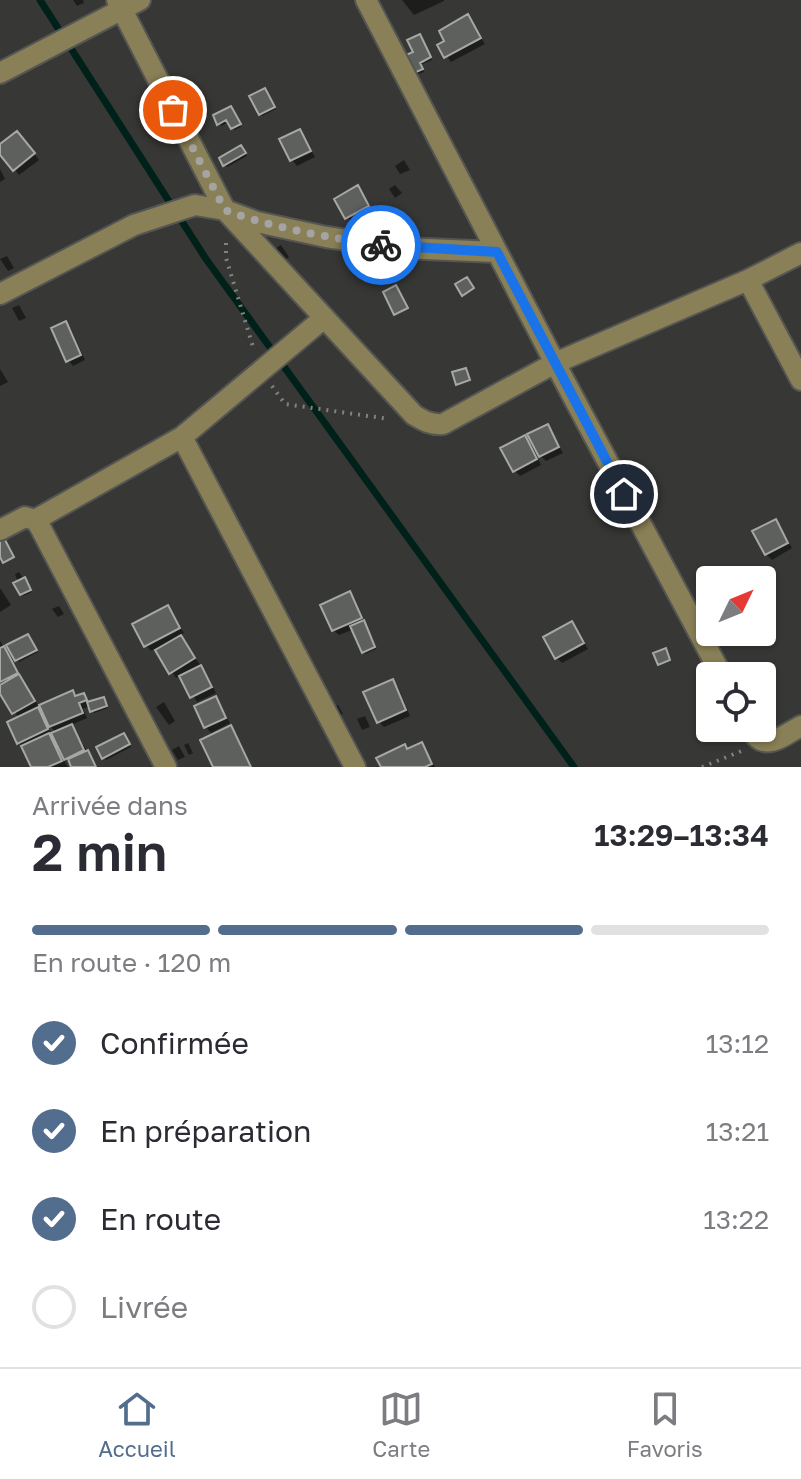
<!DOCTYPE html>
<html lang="fr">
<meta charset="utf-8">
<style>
body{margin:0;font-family:"Golos Text",sans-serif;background:#f7f7f7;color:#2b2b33;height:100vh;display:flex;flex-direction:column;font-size:30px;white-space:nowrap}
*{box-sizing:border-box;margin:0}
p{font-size:26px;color:#7c7c81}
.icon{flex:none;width:44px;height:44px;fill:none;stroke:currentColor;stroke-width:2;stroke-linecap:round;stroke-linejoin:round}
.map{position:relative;height:767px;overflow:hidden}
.panel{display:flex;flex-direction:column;background:#fff;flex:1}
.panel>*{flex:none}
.needle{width:52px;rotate:47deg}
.fabs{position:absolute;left:696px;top:566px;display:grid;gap:16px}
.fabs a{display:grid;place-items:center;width:80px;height:80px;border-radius:8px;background:#fff;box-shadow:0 2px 6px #0004;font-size:40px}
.pin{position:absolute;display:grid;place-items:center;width:68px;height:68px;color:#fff;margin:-34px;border:4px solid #fff;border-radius:50%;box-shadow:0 2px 8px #0007}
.courier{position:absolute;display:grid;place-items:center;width:80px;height:80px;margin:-40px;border:6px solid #1a73e8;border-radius:50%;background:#fff;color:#222;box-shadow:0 2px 10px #0007}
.summary em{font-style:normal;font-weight:600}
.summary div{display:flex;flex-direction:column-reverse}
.summary{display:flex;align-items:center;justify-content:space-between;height:136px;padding:0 32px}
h1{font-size:52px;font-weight:600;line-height:60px}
.bar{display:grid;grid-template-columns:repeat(4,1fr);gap:12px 8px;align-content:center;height:96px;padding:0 32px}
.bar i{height:10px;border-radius:6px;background:#e1e1e2}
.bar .on{background:#526d8d}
.bar p{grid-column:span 4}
ol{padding:0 32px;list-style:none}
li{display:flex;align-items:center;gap:24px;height:88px}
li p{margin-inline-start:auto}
li .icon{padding:8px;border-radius:50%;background:#526d8d;color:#fff;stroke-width:4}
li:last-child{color:#7c7c81}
li i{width:44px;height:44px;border:4px solid #e1e1e2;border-radius:50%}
.tab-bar{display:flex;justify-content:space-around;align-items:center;height:112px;border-top:2px solid #e1e1e2;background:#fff;font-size:22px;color:#7c7c81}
.tab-bar a{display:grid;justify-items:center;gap:4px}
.tab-bar .on{color:#526d8d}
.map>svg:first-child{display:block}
</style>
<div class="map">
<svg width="801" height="767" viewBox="0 0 801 767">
<rect width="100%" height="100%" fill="#373835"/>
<path fill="#0007" fill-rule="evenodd" d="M73 0H83L84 3 77 6Z
M402 0H444V1L414 15Z
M468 17 485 44 451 62 440 46Z
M422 38 432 60 420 65 424 72 418 74 416 53Z
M267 92 276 109 262 116 260 114Z
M233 110 241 127 234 130 229 122 221 126 219 123Z
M300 131 315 157 297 166 292 160Z
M23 139 39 160 19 175 0 151V147Z
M243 149 247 156 227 167 225 165 221 158Z
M404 160 410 170 400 174 395 166Z
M0 169 5 179 0 182Z
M395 185 402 193 395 198 389 189Z
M358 188 373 212 352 224 337 199Z
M281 245 289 257 283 261 274 249Z
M7 256 14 268 8 271 0 259Z
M19 305 26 318 19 321 12 308Z
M66 323 71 329 85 360 73 366 68 360Z
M0 369 8 382 0 386Z
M547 426 563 453 546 461 534 450 541 465 520 476 514 470 524 437 536 449Z
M775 521 792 548 772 560 766 554Z
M19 572 32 592 23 596 15 574Z
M0 588 11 605 0 612Z
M349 594 355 599 376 649 365 654 352 630 339 635 333 630Z
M59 606 64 614 58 617 52 609Z
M167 607 184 633 179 636 206 673 216 693 197 702 181 675 176 678 156 648 151 651 146 645Z
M572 623 588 649 562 663 557 658Z
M30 638 38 652 19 662 16 659Z
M0 641 39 707 36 708 48 720 72 693 77 697 83 695 90 703 103 699 105 701 108 708 94 713 91 706 83 709 87 718 71 725 97 767H74L60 753 68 767H33L25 749 19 743V718L0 690ZM46 722 57 733 52 735Z
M392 682 398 687 410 716 384 727 379 722Z
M215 698 230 723 211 733 206 727Z
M164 702 175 721 169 725 156 707Z
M338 705 343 714 336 717 331 708Z
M365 716 370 727 362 730 357 719Z
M231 728 236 733 252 767H215Z
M126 738 131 747 106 760 104 758Z
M188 743 193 753 189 755 184 745Z
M421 744 435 767H383L408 751Z
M179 746 185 757 178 760 172 750Z"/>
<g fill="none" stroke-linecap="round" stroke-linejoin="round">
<path stroke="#002119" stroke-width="7" d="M40 0 206 259 574 767"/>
</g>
<path fill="#5d605d" stroke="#a5a8a5" stroke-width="2" d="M468 14 481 38 444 58 437 45 444 41 439 31Z
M420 34 431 57 420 63 423 69 414 73 406 55 413 52 407 40Z
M265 88 275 107 259 115 249 96Z
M231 106 241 124 231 129 226 120 217 125 213 115Z
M300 129 311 151 290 161 279 139Z
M17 131 35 153 13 171 0 155V144Z
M241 145 246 153 223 166 219 158Z
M358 185 369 206 345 219 334 199Z
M467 277 474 288 462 296 455 284Z
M396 285 408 308 394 315 383 292Z
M66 321 81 355 66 362 51 328Z
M466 368 470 380 456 385 452 372Z
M548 424 559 447 539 457 527 434Z
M525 435 537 459 513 472 500 448Z
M776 519 788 543 765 555 752 531Z
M3 536 14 557 3 563 0 557V538Z
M25 577 31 590 20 595 13 583Z
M350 591 362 618 332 631 320 605Z
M168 605 180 628 144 647 132 624Z
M364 620 375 647 362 653 350 626Z
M572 621 584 643 555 659 543 637Z
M28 634 37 650 15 661 6 645Z
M181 635 195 658 169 674 155 650Z
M4 646 18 673 0 682V648Z
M666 648 670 660 658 665 653 653Z
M201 665 212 687 190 698 179 676Z
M19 674 35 701 12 714 0 694V685Z
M393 679 406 710 377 723 363 692Z
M73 690 75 696 84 693 87 700 79 703 83 713 49 727 39 705Z
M216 696 226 718 204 728 194 706Z
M104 697 107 706 90 712 87 702Z
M38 707 48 729 17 744 7 722Z
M72 724 84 750 64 760 51 733Z
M231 725 251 767H213L200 740Z
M49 733 62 761 48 767H31L21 746Z
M124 733 130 744 102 759 96 747Z
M422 742 432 764 425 767H381L376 758 405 744 407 749Z
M88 750 96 767H71L68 759Z"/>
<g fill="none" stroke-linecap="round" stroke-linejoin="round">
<defs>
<path id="minor" d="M117 0 225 210 414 415C424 421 431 425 443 424L555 363 748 280 801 253
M366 0 555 363 722 676
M0 73 140 0
M748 280 801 380
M0 294 134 225 195 205 225 210 257 222 326 237 402 248 497 252
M182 437 324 318
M35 520 182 437 355 767
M0 530 25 517 35 520 39 525 166 767
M750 728C764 754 782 736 801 726"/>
</defs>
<use href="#minor" stroke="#555653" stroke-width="24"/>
<path stroke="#828280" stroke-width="4" stroke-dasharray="2 6" stroke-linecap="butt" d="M226 243V258L254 350
M272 386 285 404 389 419
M702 767 744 750"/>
<use href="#minor" stroke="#8a8057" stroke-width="20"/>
</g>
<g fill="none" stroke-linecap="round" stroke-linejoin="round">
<path stroke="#a4a4a2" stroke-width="8" stroke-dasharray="0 14.4" d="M173 110 225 210C275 229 328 237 381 245"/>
<path stroke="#1a73e8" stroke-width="10" d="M381 245 497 252 624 494"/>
</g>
</svg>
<div class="fabs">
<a><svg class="needle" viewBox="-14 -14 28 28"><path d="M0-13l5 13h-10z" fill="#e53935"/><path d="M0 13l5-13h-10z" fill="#7c7c81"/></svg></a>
<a><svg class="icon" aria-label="locate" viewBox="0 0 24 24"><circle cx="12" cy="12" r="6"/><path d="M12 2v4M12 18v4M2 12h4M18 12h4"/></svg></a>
</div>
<div class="pin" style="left:173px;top:110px;background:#ea580c"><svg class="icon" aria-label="bag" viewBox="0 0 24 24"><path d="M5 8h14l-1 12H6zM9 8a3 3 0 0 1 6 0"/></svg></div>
<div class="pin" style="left:624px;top:494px;background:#1f2937"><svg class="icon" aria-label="home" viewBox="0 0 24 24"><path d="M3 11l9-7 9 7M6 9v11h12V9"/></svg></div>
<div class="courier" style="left:381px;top:245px"><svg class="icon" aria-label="bike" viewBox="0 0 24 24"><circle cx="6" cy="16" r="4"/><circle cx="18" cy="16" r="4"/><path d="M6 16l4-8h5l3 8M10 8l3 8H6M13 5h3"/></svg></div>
</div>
<section class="panel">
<div class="summary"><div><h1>2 min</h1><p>Arrivée dans</p></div><em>13:29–13:34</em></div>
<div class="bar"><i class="on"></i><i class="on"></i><i class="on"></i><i></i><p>En route · 120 m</p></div>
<ol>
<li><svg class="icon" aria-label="check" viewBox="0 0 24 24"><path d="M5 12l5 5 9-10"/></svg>Confirmée<p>13:12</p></li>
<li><svg class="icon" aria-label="check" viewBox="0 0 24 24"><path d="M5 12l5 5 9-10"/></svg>En préparation<p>13:21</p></li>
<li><svg class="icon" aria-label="check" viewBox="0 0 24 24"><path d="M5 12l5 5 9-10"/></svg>En route<p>13:22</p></li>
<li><i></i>Livrée</li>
</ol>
</section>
<nav class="tab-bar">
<a class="on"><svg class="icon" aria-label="home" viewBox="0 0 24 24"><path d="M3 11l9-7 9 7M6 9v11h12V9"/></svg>Accueil</a>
<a><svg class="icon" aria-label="map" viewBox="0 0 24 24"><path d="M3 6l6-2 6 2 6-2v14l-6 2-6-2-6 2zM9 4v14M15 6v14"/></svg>Carte</a>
<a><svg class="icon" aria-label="saved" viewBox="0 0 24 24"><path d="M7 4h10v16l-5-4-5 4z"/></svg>Favoris</a>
</nav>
